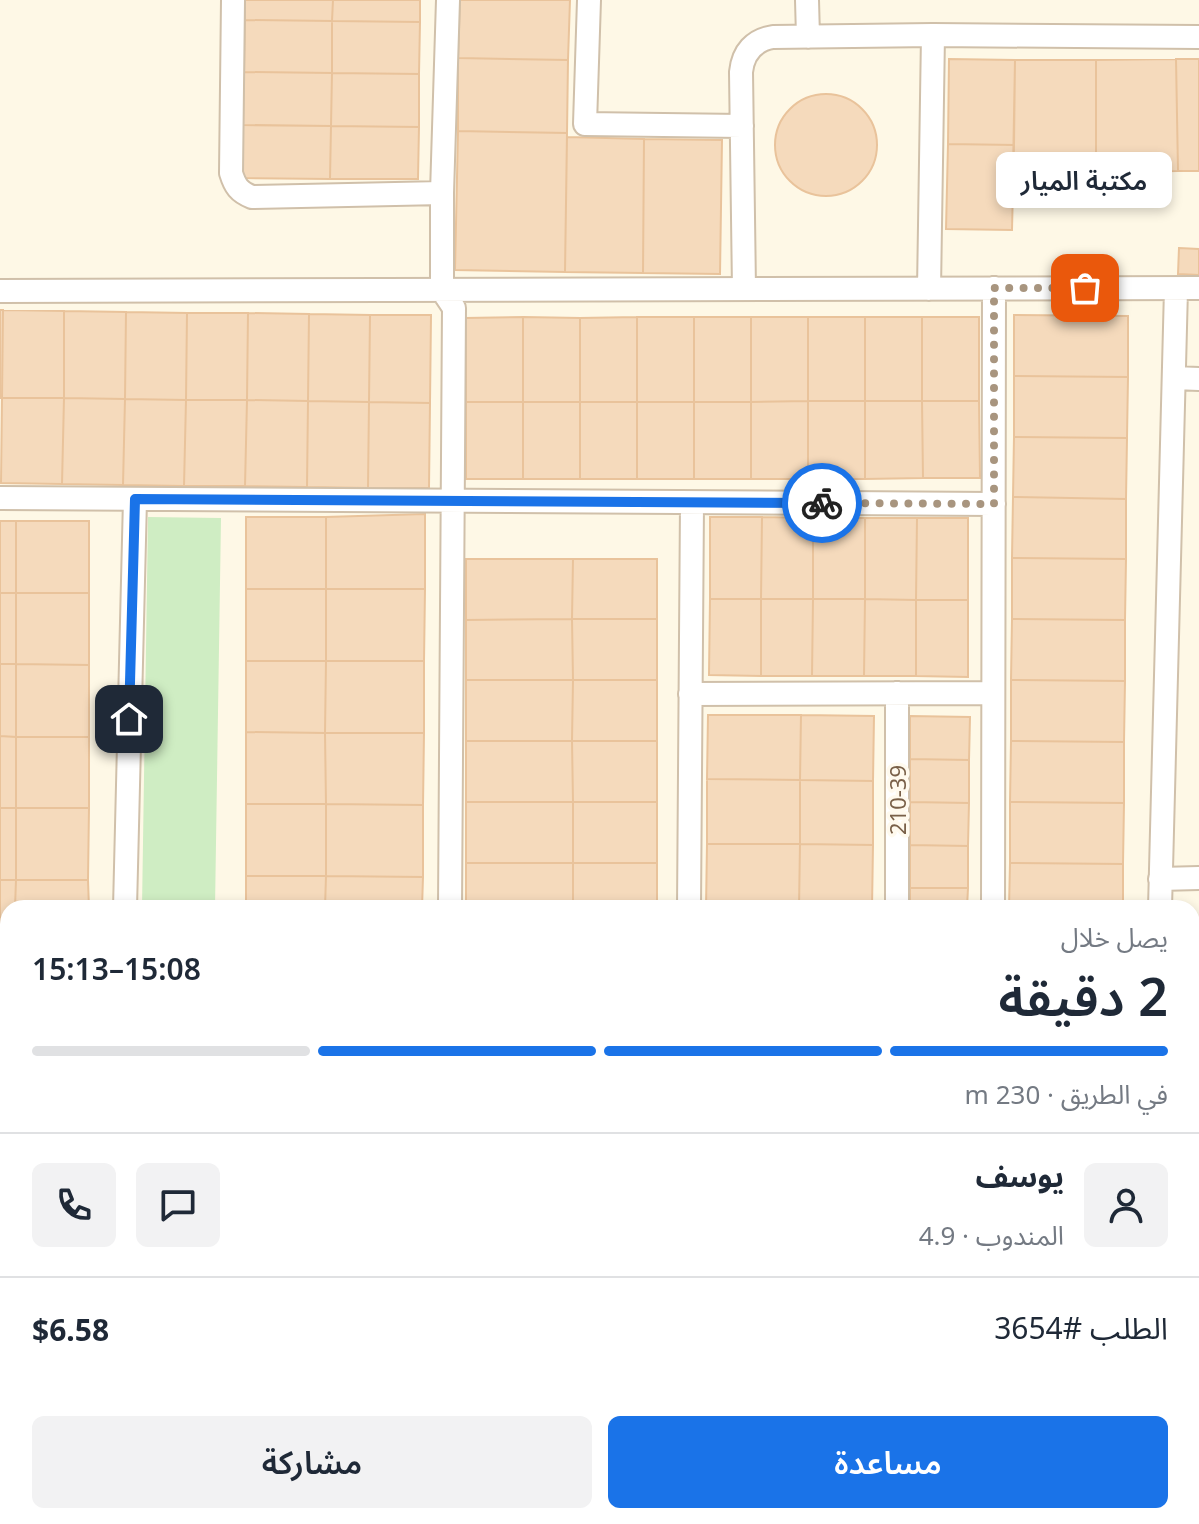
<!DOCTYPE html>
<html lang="ar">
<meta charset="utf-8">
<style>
body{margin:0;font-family:"Noto Sans","Noto Sans Arabic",sans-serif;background:#f2f2f3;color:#1f2937;direction:rtl;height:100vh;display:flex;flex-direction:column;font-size:30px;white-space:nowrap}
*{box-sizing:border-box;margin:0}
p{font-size:26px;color:#747a83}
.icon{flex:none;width:44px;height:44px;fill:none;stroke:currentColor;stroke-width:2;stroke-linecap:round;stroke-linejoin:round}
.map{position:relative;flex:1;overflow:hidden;direction:ltr}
.details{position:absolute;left:0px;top:900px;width:1200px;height:624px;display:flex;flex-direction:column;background:#fff;border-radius:24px 24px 0 0;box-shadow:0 4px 12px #0003;direction:rtl}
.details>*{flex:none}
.pin{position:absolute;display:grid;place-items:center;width:68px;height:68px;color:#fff;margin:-34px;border-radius:16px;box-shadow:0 4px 12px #0006}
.courier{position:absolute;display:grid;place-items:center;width:80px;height:80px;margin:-40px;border:6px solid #1a73e8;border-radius:50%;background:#fff;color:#222;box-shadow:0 2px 10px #0007}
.bubble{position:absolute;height:56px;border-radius:12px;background:#fff;box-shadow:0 4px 12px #0003;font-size:26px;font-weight:600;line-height:56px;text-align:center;direction:rtl}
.head em{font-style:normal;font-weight:600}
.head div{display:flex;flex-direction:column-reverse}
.head{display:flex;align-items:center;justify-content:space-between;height:136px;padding:0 32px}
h1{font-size:52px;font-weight:600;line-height:60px}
.bar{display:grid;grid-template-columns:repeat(4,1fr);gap:12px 8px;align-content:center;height:96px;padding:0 32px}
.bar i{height:10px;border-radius:6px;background:#e0e1e3}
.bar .on{background:#1a73e8}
.bar p{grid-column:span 4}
.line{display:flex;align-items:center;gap:20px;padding:0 32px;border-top:2px solid #e0e1e3}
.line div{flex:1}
.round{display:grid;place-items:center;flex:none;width:84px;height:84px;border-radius:12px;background:#f2f2f3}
.primary-button{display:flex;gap:16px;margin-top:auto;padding:16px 32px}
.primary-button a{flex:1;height:92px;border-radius:12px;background:#1a73e8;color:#fff;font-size:32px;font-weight:600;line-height:92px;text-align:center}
.primary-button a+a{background:#f2f2f3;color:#1f2937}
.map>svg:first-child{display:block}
</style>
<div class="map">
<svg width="1199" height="1524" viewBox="0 0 1199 1524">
<rect width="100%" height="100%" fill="#fef8e6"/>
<path fill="#cfedc3" d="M148 517 221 518 215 908H142Z
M365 1516H551V1524H365Z"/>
<path fill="#f5dabc" stroke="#e9c39b" stroke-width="2" d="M245 0H333L332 21 245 20Z
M333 0H420V22L332 21Z
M460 0H570L568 60 458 58Z
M245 20 332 21V73L244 72Z
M332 21 420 22 419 74 332 73Z
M458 58 568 60 567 133 458 131Z
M949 59 1015 60 1014 145 948 144Z
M1176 59H1199V171H1178Z
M1176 59 1178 171 1096 172V60Z
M1015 60H1096V172H1013Z
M244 72 332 73 331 126 243 125Z
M332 73 419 74V127L331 126Z
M775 145a51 51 0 1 1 102 0a51 51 0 1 1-102 0Z
M243 125 331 126 330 179 243 178Z
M331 126 419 127 418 179H330Z
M458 131 567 133 565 272 455 270Z
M567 137 644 139 643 273 565 272Z
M644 139 722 140 720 274 643 273Z
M948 144 1014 145 1012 230 946 229Z
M1179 248 1199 249V275L1178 274Z
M0 310H3L2 398H0Z
M3 310 64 311V398H2Z
M64 311 126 312 125 399 64 398Z
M126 312 187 313 186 400 125 399Z
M187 313H248L247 400H186Z
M248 313 309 314 308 401 247 400Z
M309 314 370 315 369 402 308 401Z
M370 315H431L430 403 369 402Z
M1014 315 1128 316V377L1014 376Z
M523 317 580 318V402H523Z
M523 317V402H466V318Z
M637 317H694V402H637Z
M637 317V402H580V318Z
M694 317H751V402H694Z
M751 317H808V401L751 402Z
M808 317H865V401H808Z
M865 317H922V401H865Z
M922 317H979V401H922Z
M1014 376 1128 377 1127 438 1014 437Z
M2 398H64L62 484 1 483Z
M64 398 125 399 123 485 62 484Z
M125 399 186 400 184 486 123 485Z
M186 400H247L245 486H184Z
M247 400 308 401 307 487 245 486Z
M308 401 369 402 368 488 307 487Z
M808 401V479H751V402Z
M808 401H865V479H808Z
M865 401H922L923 478 865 479Z
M922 401H979L980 478H923Z
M369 402 430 403 429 488H368Z
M466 402H523V479H466Z
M523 402H580V479H523Z
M580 402H637V479H580Z
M637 402H694V479H637Z
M694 402H751V479H694Z
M1014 437 1127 438 1126 499 1013 497Z
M1013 497 1126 499V559L1012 558Z
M425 514V589H326V517Z
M246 517H326V589H246Z
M710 517H762L761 599H710Z
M762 517 813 518V599H761Z
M813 518H865V599H813Z
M865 518H917L916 600 865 599Z
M917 518H968V600H916Z
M0 521H16V593H0Z
M16 521H89V593H16Z
M1012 558 1126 559 1125 620 1012 619Z
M466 559H573L572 619 466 620Z
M573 559H657V619H572Z
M246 589H326V661H246Z
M326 589H425L424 661H326Z
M0 593H16V664H0Z
M16 593H89V665L16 664Z
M710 599H761V676L709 675Z
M761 599H813L812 676H761Z
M813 599H865L864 676H812Z
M865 599 916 600V676H864Z
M916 600H968V677L916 676Z
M572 619H657V680H573Z
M572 619 573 680H466V620Z
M1012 619 1125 620V681L1011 680Z
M246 661H326L325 733 246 732Z
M326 661H424V733H325Z
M0 664H16V737L0 736Z
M16 664 89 665V737H16Z
M466 680H573L572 741H466Z
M573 680H657V741H572Z
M1011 680 1125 681 1124 742 1011 741Z
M708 715H801L800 780 707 779Z
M801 715 874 716 873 781 800 780Z
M910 716 970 717 969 760 910 759Z
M246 732 325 733 326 804H246Z
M325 733H424L423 805 326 804Z
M0 736 16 737V808H0Z
M16 737H89V808H16Z
M466 741H572L573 802H466Z
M572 741H657V802H573Z
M1011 741 1124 742V803L1010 802Z
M910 759 969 760V803L910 802Z
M707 779 800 780V844H707Z
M800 780 873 781V845L800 844Z
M466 802H573V863H466Z
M573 802H657V863H573Z
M910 802 969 803 968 846 910 845Z
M1010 802 1124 803 1123 864 1010 863Z
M246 804H326V876H246Z
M326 804 423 805V877L326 876Z
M0 808H16V880H0Z
M16 808H89L88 880H16Z
M707 844H800L799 908H706Z
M800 844 873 845 872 908H799Z
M910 845 968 846V888H910Z
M466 863H573V908H466Z
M573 863H657V908H573Z
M1010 863 1123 864V908H1009Z
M246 876H326L325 908H246Z
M326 876 423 877 422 908H325Z
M0 880H16L15 908H8V952H0Z
M16 880H88L89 908H15Z
M910 888H968L967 908H910Z
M0 952H8V1024H0Z
M1196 1068H1199V1130H1196Z
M0 1071H8V1152H0Z
M1196 1130H1199V1191H1195Z
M0 1152H8V1233H0Z
M1195 1191H1199V1252H1194Z
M0 1272H8V1325H0Z
M1192 1298H1199V1378H1192Z
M0 1325H8V1377H0Z
M0 1377H8V1430H0Z
M1192 1378H1199V1458H1192Z
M0 1462H8L7 1522H0Z
M8 1472V1516H83V1522H7Z
M1192 1507H1199V1524H1177V1516H1192Z
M124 1516H231V1524H124Z
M231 1516H324V1524H231Z
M583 1516H679V1524H583Z
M709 1516H816V1524H709Z
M816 1516H909V1524H816Z
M954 1516H1034V1524H954Z
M1034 1516H1110V1524H1034Z"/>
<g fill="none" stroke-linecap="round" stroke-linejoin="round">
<defs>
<path id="street" d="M233 0 231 173C235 186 239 192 252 197L442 193
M448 0 442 193V290L454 308 450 908
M589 0 585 124 742 126
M807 0 808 37
M744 289 741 72C743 52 754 40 773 37L933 35 1199 37
M929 289 933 35
M0 291 1199 288
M1174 378 1199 379
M0 498 994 504
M690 694 993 693
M1160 879 1199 878
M125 908 135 499
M689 908 692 503
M897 908V693
M993 908 994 288
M1160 908 1176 289
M0 1040H8
M0 1248H8
M1192 1268H1199
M0 1442H8
M1192 1492H1199
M107 1516V1524
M346 1516V1524
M699 1516V1524
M562 1524V1516
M936 1524V1516
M1144 1524V1516"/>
</defs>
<use href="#street" stroke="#d0c0aa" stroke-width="26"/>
<path stroke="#dbbd9e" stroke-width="5" stroke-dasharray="2 6" stroke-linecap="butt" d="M463 1524 464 1516"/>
<use href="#street" stroke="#fff" stroke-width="22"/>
</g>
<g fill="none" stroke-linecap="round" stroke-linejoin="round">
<path stroke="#a8957f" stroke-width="8" stroke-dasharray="0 14.4" d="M822 503 994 504V288H1085"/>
<path stroke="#1a73e8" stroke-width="10" d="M129 719 135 499 822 503"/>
</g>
<g text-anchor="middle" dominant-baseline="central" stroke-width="7" stroke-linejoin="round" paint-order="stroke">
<g font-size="22" fill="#796048" stroke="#fffaee">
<text transform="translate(897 800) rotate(-90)">210-39</text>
</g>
</g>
</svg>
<div class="pin" style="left:1085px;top:288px;background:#ea580c"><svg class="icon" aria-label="bag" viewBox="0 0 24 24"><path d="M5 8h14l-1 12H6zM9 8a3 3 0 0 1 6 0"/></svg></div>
<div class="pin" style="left:129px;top:719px;background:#1f2937"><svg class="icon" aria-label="home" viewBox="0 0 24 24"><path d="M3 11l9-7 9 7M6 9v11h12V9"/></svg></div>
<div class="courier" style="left:822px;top:503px"><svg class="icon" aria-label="bike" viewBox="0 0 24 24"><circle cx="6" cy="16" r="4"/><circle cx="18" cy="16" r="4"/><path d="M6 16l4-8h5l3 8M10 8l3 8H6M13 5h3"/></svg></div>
<div class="bubble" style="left:996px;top:152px;width:176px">مكتبة الميار</div>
<section class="details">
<div class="head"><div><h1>2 دقيقة</h1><p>يصل خلال</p></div><em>15:08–15:13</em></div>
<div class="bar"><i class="on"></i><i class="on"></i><i class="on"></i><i></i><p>في الطريق · 230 m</p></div>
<div class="line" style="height:144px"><a class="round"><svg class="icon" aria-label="person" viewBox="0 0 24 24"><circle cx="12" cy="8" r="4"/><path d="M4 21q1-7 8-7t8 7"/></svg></a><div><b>يوسف</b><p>المندوب · 4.9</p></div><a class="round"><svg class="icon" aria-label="chat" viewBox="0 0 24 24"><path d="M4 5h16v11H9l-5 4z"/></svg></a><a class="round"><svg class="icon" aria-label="phone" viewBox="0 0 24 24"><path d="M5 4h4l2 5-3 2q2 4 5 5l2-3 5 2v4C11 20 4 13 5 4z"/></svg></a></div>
<div class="line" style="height:104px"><div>الطلب #3654</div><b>$6.58</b></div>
<div class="primary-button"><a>مساعدة</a><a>مشاركة</a></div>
</section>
</div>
